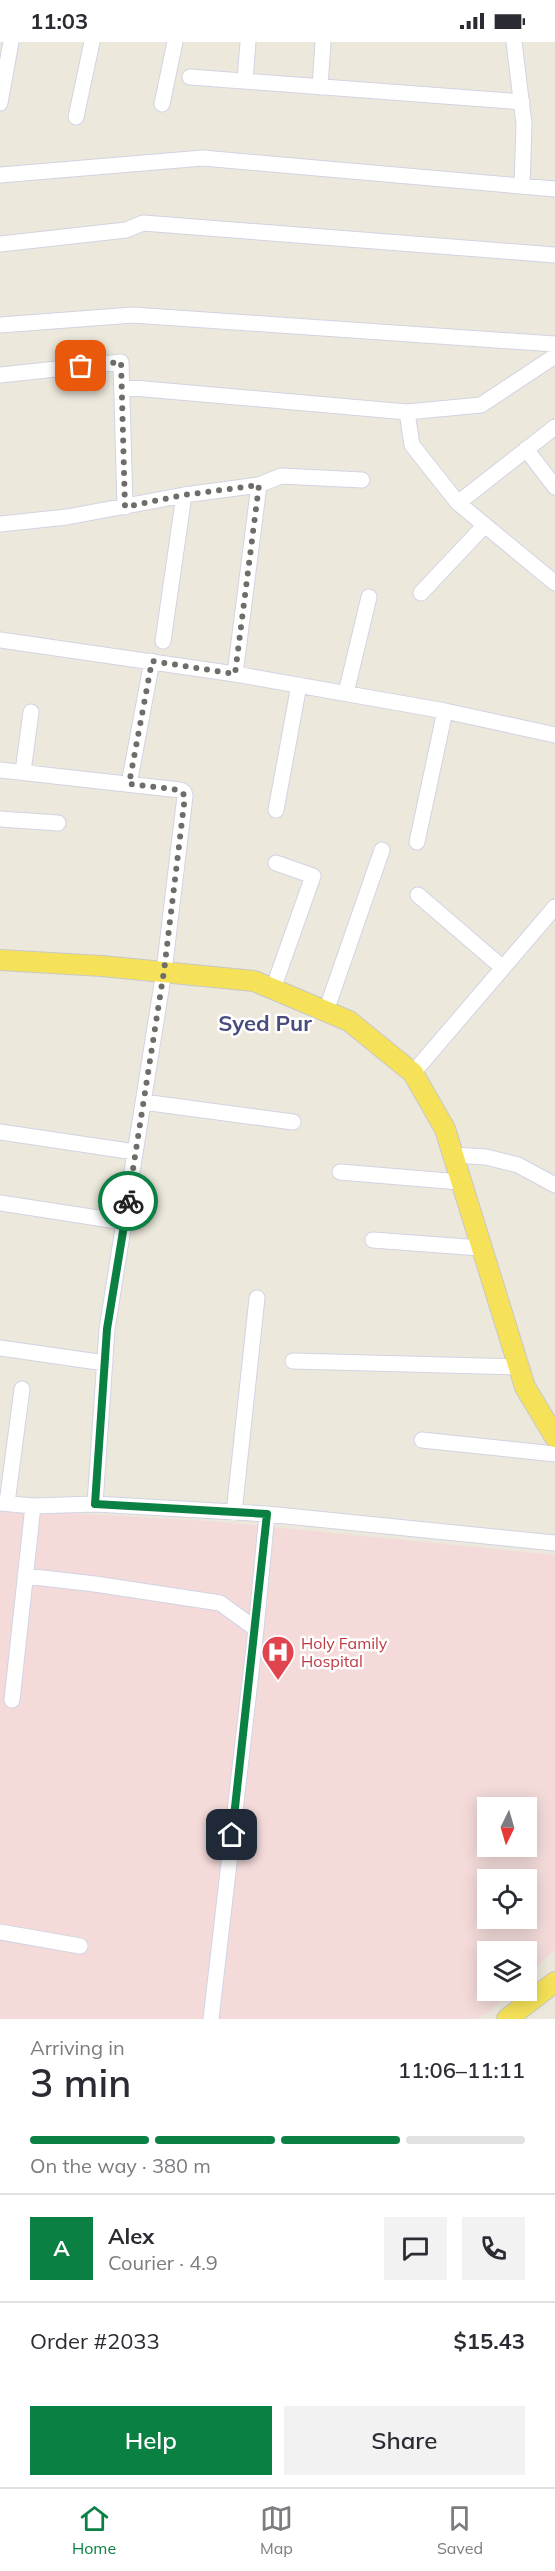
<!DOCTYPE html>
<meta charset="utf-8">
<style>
body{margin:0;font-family:Mulish,sans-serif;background:#f2f2f3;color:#2b2b33;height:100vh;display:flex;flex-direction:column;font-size:22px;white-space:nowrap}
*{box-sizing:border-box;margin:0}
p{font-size:20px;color:#7c7c81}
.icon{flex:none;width:33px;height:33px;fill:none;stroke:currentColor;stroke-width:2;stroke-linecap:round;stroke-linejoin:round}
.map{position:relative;height:1977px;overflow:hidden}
.drawer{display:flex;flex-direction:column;background:#fff;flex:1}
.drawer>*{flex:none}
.needle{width:39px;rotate:185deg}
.fabs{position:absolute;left:477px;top:1755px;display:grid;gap:12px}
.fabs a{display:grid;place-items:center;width:60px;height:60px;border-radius:0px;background:#fff;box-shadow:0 3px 15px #0003;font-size:30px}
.pin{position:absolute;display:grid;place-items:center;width:51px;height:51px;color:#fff;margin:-26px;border-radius:12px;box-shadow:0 3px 9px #0006}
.courier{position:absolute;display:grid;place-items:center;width:60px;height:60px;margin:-30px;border:4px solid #0b8043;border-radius:50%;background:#fff;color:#222;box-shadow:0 2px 8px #0007}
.head em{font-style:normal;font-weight:600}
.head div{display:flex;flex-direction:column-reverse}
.head{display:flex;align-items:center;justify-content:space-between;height:102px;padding:0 30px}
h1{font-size:39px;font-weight:600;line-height:45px}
.bar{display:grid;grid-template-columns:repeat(4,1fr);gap:9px 6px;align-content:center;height:72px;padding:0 30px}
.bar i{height:8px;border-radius:4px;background:#e1e1e2}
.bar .current{background:#0b8043}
.bar p{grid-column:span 4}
.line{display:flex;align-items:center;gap:15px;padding:0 30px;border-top:2px solid #e1e1e2}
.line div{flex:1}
.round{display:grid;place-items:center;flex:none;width:63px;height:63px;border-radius:0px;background:#f2f2f3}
.button{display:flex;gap:12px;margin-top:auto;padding:12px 30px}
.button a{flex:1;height:69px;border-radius:0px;background:#0b8043;color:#fff;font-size:24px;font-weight:600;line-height:69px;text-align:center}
.button a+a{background:#f2f2f3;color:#2b2b33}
.status{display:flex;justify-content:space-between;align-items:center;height:42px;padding:0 30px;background:#fff;direction:ltr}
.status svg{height:16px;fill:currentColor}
.menu{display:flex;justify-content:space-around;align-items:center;height:84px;border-top:2px solid #e1e1e2;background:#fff;font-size:16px;color:#7c7c81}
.menu a{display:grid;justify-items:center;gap:3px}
.menu .current{color:#0b8043}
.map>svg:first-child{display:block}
</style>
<div class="status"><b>11:03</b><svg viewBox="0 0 49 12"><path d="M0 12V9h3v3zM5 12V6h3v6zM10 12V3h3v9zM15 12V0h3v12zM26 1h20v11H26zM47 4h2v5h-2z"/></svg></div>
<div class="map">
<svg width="555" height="1977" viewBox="0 0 555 1977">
<rect width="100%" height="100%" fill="#ede8dc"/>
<path fill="#f4dbda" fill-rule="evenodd" d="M0 1467 210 1479 555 1513V1908L527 1934 526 1910H488V1948L511 1949 489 1970 476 1977H0ZM488 1766H526V1804H488ZM488 1838H526V1876H488Z"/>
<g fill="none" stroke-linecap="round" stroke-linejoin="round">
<defs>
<path id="minor" d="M514 0 524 82 522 144
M190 35 522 60
M245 39 248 0
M320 45 323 0
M0 61 11 0
M162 62 175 0
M76 75 92 0
M0 133 203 116 555 147
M0 202 126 188 143 181 555 213
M0 283 133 273 555 302
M0 333 121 320 125 465
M122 345 407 370 481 363 555 314
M407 370 412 403 458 461 555 541
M526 407 555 445
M458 461 555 385
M0 482 67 475 184 453 259 443 281 434 362 438
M421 551 484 484
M0 598 235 632 445 669 555 693
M163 599 184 453
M235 632 259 443
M346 651 369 555
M0 728 180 748 184 750 185 754 164 929 107 1287 95 1462
M23 730 31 670
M129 742 152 619
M276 768 299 643
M0 777 58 781
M417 800 445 669
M418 853 503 926
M273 947 313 834 276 821
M326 969 382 808
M413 1031 555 865
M143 1060 293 1080
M0 1090 135 1110
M452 1113 486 1115 518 1123 555 1143
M340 1130 460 1140
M0 1161 124 1180
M373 1198 480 1206
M0 1306 105 1321
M293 1319 518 1325
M422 1398 555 1412
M0 1461 33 1464 95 1462 267 1472 555 1501
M7 1461 22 1347
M234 1471 257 1256
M25 1534 95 1542 220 1561 256 1587
M12 1658 33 1464
M0 1890 80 1904
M211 1977 256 1587 267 1472"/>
<path id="major" d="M0 918 102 924 254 939 349 979 413 1031 445 1087 525 1345 555 1395
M507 1977 555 1940"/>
</defs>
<use href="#minor" stroke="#d2d3e4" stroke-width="17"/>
<use href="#major" stroke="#c8c8c8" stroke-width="22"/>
<use href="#minor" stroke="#fff" stroke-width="15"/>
<use href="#major" stroke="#f5e259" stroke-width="20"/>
</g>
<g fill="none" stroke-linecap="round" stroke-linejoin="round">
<path stroke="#6f6d69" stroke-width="6" stroke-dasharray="0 10.8" d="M81 324 121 320 125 465 184 453 259 443 235 632 152 619 129 742 180 748 185 754 164 929 128 1159"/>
<path stroke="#0b8043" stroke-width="8" d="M128 1159 107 1287 95 1462 267 1472 232 1793"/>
</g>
<defs>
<symbol id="hospital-pin" viewBox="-11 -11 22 30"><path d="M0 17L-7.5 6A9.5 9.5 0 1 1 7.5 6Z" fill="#e0444e" stroke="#fff"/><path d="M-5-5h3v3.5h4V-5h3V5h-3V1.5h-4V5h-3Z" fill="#fff"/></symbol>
</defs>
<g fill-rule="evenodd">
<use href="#hospital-pin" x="259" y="1591" width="38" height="52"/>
</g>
<g text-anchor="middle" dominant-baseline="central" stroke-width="5" stroke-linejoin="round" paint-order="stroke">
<g font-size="16" fill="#be3a42" stroke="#fff" text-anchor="start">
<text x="301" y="1601">Holy Family<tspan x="301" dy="18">Hospital</tspan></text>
</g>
<g font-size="22" font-weight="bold" fill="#494d7d" stroke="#fff">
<text x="265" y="981">Syed Pur</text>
</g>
</g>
</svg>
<div class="fabs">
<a><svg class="needle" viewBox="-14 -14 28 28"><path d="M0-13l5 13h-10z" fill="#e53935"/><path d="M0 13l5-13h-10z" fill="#7c7c81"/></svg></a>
<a><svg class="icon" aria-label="locate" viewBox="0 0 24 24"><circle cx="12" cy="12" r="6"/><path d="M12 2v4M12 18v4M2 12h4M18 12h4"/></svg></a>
<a><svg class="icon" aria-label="layers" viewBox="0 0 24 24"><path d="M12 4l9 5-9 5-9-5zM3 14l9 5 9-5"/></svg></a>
</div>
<div class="pin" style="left:81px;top:324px;background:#ea580c"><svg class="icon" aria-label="bag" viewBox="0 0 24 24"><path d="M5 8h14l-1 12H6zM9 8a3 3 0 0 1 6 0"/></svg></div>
<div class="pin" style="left:232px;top:1793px;background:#1f2937"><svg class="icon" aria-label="home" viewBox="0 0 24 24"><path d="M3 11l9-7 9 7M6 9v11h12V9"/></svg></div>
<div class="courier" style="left:128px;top:1159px"><svg class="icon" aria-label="bike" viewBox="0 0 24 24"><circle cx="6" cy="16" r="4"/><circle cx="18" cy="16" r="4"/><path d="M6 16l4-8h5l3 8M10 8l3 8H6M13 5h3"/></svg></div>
</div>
<section class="drawer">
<div class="head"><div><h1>3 min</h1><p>Arriving in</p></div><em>11:06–11:11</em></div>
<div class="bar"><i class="current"></i><i class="current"></i><i class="current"></i><i></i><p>On the way · 380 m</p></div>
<div class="line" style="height:108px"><b class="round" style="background:#0b8043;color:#fff">A</b><div><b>Alex</b><p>Courier · 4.9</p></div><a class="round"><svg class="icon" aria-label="chat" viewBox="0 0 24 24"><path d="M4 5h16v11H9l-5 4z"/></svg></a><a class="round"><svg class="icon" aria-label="phone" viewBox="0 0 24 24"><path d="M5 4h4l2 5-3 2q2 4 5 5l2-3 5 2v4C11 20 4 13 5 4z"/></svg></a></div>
<div class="line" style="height:78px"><div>Order #2033</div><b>$15.43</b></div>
<div class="button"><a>Help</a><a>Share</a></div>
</section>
<nav class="menu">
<a class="current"><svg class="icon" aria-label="home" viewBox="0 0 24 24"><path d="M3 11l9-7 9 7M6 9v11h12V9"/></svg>Home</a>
<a><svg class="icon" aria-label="map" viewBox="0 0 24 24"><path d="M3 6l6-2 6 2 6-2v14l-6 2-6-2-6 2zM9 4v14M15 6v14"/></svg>Map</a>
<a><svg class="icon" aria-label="saved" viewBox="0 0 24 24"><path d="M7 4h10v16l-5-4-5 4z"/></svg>Saved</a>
</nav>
